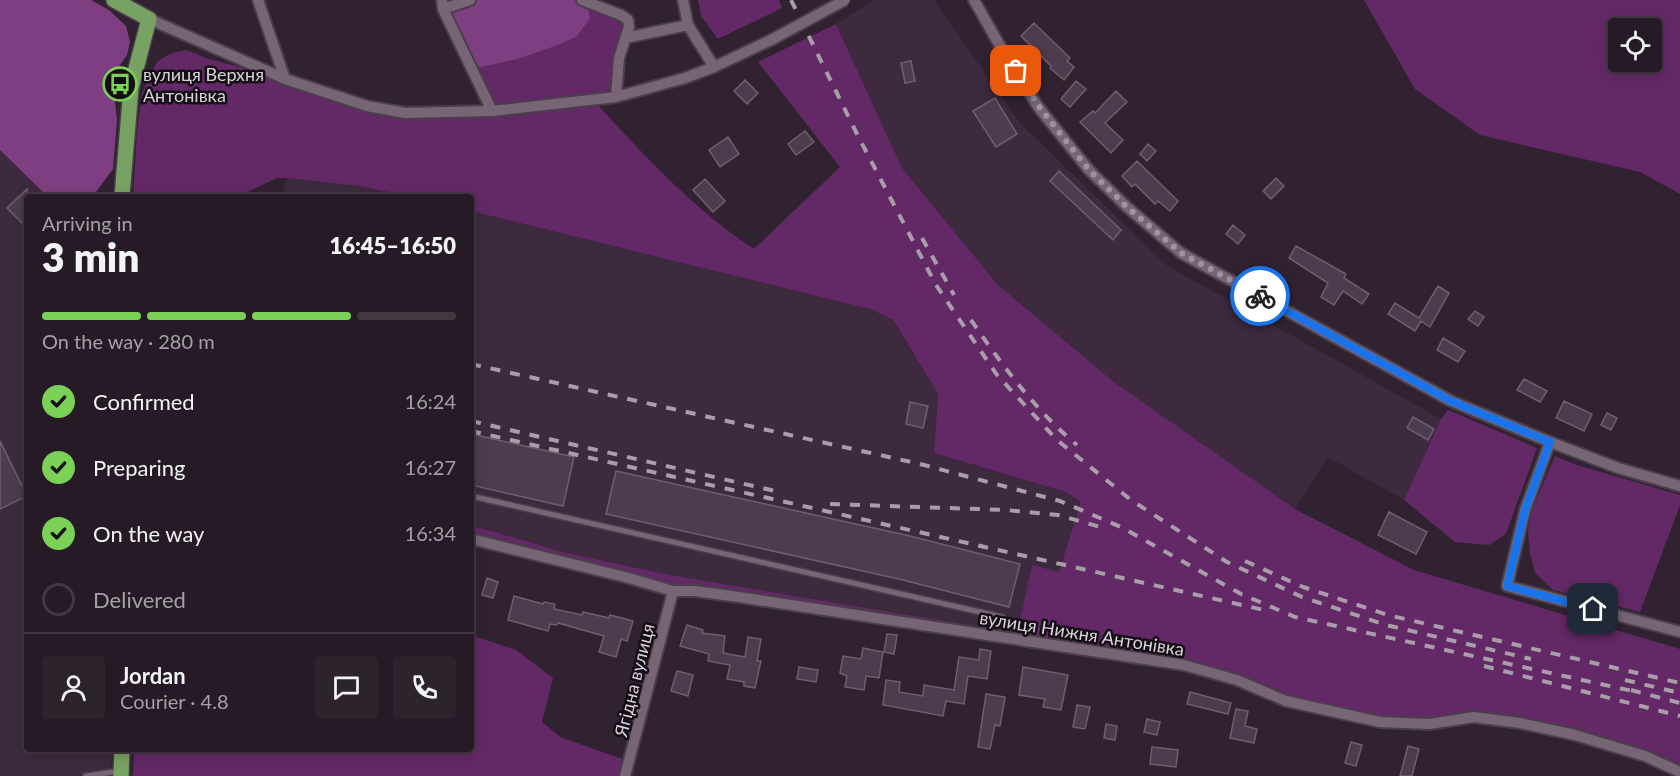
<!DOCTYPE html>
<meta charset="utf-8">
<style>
body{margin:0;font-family:Lato,sans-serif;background:#2d232d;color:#f1f3f6;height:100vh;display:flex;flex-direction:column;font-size:22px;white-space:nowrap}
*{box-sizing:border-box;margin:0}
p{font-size:20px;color:#a3a1a7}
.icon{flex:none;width:33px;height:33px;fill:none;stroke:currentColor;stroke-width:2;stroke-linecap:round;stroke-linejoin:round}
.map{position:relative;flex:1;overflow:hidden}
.panel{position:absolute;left:24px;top:194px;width:450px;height:558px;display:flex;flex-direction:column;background:#251a25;border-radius:6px;box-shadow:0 3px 15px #0003,0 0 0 2px #423842}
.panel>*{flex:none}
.buttons{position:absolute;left:1608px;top:18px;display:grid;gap:12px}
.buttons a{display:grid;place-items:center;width:54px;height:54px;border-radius:6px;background:#251a25;box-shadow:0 3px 15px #0003,0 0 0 2px #423842;font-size:30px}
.pin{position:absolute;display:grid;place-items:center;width:51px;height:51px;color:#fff;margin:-26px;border-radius:12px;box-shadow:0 3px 9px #0006}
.courier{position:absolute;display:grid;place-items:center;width:60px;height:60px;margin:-30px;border:4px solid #1a73e8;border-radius:50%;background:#fff;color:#222;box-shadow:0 2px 8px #0007}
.overview em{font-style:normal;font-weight:800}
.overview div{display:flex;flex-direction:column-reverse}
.overview{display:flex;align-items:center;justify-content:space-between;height:102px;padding:0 18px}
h1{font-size:39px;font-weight:800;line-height:45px}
.bar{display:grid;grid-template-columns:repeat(4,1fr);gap:9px 6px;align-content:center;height:72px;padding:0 18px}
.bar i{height:8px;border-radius:4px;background:#423842}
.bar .active{background:#7bd156}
.bar p{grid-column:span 4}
.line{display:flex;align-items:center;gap:15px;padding:0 18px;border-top:2px solid #423842}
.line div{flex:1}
.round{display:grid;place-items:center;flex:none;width:63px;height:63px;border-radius:6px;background:#2d232d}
ol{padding:0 18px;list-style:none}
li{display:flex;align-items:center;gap:18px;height:66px}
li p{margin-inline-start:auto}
li .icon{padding:6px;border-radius:50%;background:#7bd156;color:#111;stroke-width:4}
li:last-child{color:#a3a1a7}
li i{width:33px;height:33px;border:3px solid #423842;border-radius:50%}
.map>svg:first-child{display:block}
</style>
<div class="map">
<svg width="1680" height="776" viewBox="0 0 1680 776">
<rect width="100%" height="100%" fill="#312231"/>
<path fill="#3d2a3e" d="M874 0H934L1020 123 1166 265 1441 419 1404 500 1328 457 1295 509 1114 382 998 285 902 168 836 24Z
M0 150 47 196H27V748L112 749 111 776H0Z
M287 178 359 186 408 196H282Z
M471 211 870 309 892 320 938 394 934 453 1066 492 1082 502 1059 573 1032 566 1017 633 670 575 563 552 471 525Z"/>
<path fill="#632966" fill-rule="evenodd" d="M698 0H779L782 8 718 39 701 16Z
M1364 0H1680V194L1640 172 1480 135 1415 89ZM1618 28H1652V62H1618Z
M587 2 628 20 616 97 593 100C643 154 692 208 754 249L840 167 758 62 836 24 902 168 998 285 1114 382 1295 509 1414 570 1680 649V769L1520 720 1429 721 1381 718 1287 698 1238 676 740 594 675 585 471 536V525L563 552 670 575 1017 633 1032 565 1059 572 1081 502 1066 492 934 453 938 394 893 320 870 309 471 211V196H408L359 186 287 178H277L239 196H133L137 132 142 94 149 76 158 61 172 53 186 50 209 59 285 79 367 106 492 111 472 69 514 60Z
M1448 410 1537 448 1506 534 1489 545 1455 542 1404 500 1441 419Z
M1555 456 1574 464 1680 495V505L1640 612 1553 590 1535 573 1530 553 1528 531 1531 513Z
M471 635 516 650 553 678 542 722 560 737 625 760 620 776H133L134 749 471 748Z"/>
<path fill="#803e82" d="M0 0H91L109 10 126 26 130 42 127 55 118 68 114 92 117 120 113 169 93 196H47L0 150Z
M470 0H582L587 2 590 18 577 36 558 45 514 60 472 69 443 9Z"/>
<path fill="#4d3c4d" stroke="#705e70" stroke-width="1.5" d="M1034 23 1070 58 1067 61 1074 67 1064 80 1050 68 1051 66 1021 36Z
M911 61 915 81 905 83 901 63Z
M745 80 758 93 747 104 734 91Z
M1076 81 1086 89 1070 107 1061 99Z
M1116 91 1127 102 1105 123 1123 140 1111 153 1080 122 1093 111 1095 113Z
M995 98 1017 134 996 147 973 111Z
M805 131 814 142 796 155 788 144Z
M728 137 739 154 720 167 709 150Z
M1148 144 1156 151 1147 161 1140 154Z
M1137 161 1178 201 1170 211 1158 201 1155 204 1135 184 1132 187 1122 176Z
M1059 171 1121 230 1113 240 1050 181Z
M1276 178 1284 186 1271 199 1263 191Z
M705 179 725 201 713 212 693 190Z
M27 189V228L7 208Z
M1233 225 1245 235 1238 244 1226 234Z
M1296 246 1346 274 1344 278 1369 294 1362 304 1343 291 1334 305 1321 297 1328 283 1289 258Z
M1438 286 1449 293 1430 327 1421 321 1415 331 1388 314 1395 303 1419 318Z
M1475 311 1484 317 1478 326 1468 319Z
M1443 338 1465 351 1458 362 1437 350Z
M1524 379 1547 391 1540 402 1517 390Z
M1564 401 1592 414 1584 431 1556 418Z
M910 402 928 406 923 428 906 424Z
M1607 413 1617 418 1611 430 1601 425Z
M1413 417 1434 429 1428 440 1407 428Z
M471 434 574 457 563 506 471 485Z
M0 441 27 496 0 509Z
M616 471 910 536 1020 564 1009 607 899 579 606 514Z
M1389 512 1427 532 1416 554 1378 535Z
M487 578 498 582 493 598 482 595Z
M514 596 543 604 544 602 555 604 554 609 582 615 583 612 609 618 610 615 633 621 627 641 621 639 616 657 599 652 604 636 558 623 557 625 550 624 548 631 508 620Z
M687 625 703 630 702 633 725 636 723 653 745 657 748 637 761 639 757 661H761L755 688 744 686V682L727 679 730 665 708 661 709 654 680 646Z
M887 634 897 635 894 654 884 652Z
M863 648 883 652 879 678 866 676 864 690 845 687 847 676 840 673 843 656 861 659Z
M980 649 991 651 987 679 968 676 964 704 946 701 943 716 883 705 886 680 900 682 899 692 923 696 924 685 954 690 959 657 979 660Z
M799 667 818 670 816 682 797 679Z
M1023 667 1068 675 1061 710 1043 707 1045 699 1019 695Z
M677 671 693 675 688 696 671 691Z
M1190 692 1231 703 1228 714 1187 704Z
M986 694 1005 697 1000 726 995 725 990 749 978 747Z
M1077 705 1090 707 1085 729 1073 727Z
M1236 709 1248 711 1245 726 1257 729 1254 743 1230 738Z
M1147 719 1160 722 1157 735 1144 732Z
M1106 724 1117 726 1115 740 1104 738Z
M1351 742 1362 745 1356 766 1345 763Z
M1408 746 1419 749 1412 776H1400Z
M1152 747 1178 750 1176 767 1150 764Z"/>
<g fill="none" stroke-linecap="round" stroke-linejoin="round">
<defs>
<path id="service" d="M471 496 1002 617
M86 776 120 771"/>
<path id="minor" d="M258 0 285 79
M442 0 443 9 492 111
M582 0 621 15 628 20 629 27 619 58 616 97
M683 0 688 25 714 67
M974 0 1004 53 1039 108 1089 170 1127 207 1181 253 1451 401 1550 442 1618 468 1680 486
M443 9 470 0
M149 19 285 79 367 106 405 113 492 111 616 97 685 78 714 67 771 40
M625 38 688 25
M1550 442 1525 510 1507 586 1680 632
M471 539 629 578 673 591H695L739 597 1184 665 1237 680 1286 701 1380 722 1429 724 1474 717 1520 723 1575 735 1645 756 1680 772
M625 776 673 591"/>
<path id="primary" d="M114 0 149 19 131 88 122 196
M121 776 122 748"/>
</defs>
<use href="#service" stroke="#4b3e4b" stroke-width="8"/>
<use href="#minor" stroke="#4b3e4b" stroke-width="14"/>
<use href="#primary" stroke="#4b3e4b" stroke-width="18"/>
<use href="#service" stroke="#776576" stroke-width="5"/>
<use href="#minor" stroke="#776576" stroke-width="10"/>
<use href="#primary" stroke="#78a263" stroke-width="15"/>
<path stroke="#a89da8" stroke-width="4" stroke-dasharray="10 10" stroke-linecap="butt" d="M791 0 858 136 936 285 997 375 1057 440 1131 500 1227 562 1302 597 1386 625 1531 659
M922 238 954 295
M971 320C1002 365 1035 410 1077 445
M471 364 920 464 1060 501 1121 527 1241 594 1295 617 1637 692
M471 421 775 491
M471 431 1264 610
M830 504 1006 510 1058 515 1104 528
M1245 561 1303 587 1388 615 1680 683
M1484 666 1680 716
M1625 680 1680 693
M1631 690 1680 703"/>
<defs>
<path id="minor-bridge" d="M771 40 845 0"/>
</defs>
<use href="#minor-bridge" stroke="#4b3e4b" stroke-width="14" stroke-linecap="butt"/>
<use href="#minor-bridge" stroke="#776576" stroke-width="10"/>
</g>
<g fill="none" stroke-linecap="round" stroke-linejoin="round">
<path stroke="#a094a0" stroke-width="6" stroke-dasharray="0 10.8" d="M1016 71 1040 108 1089 170 1127 207 1181 253 1260 296"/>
<path stroke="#1a73e8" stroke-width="8" d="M1260 296 1451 401 1550 442 1525 510 1507 586 1593 609"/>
</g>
<defs>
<symbol id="bus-ring" viewBox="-11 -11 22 22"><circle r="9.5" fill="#150e15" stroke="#7bd156" stroke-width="1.5"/><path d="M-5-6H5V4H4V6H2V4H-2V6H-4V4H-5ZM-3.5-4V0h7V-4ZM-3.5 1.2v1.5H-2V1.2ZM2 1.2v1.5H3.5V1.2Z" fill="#7bd156"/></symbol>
</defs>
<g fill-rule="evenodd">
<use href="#bus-ring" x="101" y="65" width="38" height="38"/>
</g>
<g text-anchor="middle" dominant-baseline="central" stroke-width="5" stroke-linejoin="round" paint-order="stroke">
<g font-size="18" fill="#dbd1db" stroke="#150e15" text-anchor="start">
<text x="143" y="74">вулиця Верхня<tspan x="143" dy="21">Антонівка</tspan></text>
</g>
<g font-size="18" fill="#dbd1db" stroke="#150e15">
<text transform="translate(1082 633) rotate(9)">вулиця Нижня Антонівка</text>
<text transform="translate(634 680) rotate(-76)">Ягідна вулиця</text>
</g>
</g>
</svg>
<div class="buttons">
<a><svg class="icon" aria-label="locate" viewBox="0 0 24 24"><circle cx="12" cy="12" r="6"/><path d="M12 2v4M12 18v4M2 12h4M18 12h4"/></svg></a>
</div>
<div class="pin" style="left:1016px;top:71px;background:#ea580c"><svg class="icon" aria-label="bag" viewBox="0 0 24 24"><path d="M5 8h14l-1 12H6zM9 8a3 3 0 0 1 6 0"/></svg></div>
<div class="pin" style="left:1593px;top:609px;background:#1f2937"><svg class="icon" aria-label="home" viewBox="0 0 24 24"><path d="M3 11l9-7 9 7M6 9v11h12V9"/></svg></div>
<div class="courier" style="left:1260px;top:296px"><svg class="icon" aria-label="bike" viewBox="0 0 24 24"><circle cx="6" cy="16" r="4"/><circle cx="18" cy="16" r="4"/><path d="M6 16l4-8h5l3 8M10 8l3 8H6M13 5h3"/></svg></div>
<section class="panel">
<div class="overview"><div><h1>3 min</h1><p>Arriving in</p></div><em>16:45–16:50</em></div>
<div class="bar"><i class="active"></i><i class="active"></i><i class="active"></i><i></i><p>On the way · 280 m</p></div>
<ol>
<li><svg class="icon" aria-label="check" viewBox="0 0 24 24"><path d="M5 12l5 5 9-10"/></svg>Confirmed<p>16:24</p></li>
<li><svg class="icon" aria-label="check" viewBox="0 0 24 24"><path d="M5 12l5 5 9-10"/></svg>Preparing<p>16:27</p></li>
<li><svg class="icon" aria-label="check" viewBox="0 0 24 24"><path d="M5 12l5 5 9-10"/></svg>On the way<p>16:34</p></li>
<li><i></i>Delivered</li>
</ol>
<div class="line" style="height:108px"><a class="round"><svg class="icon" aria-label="person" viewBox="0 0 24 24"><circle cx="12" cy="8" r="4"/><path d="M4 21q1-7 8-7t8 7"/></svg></a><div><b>Jordan</b><p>Courier · 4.8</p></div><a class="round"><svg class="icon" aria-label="chat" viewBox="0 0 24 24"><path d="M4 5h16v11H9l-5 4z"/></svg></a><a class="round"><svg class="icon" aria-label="phone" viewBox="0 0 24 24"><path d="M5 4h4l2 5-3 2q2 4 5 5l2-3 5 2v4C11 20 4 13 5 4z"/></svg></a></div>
</section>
</div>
